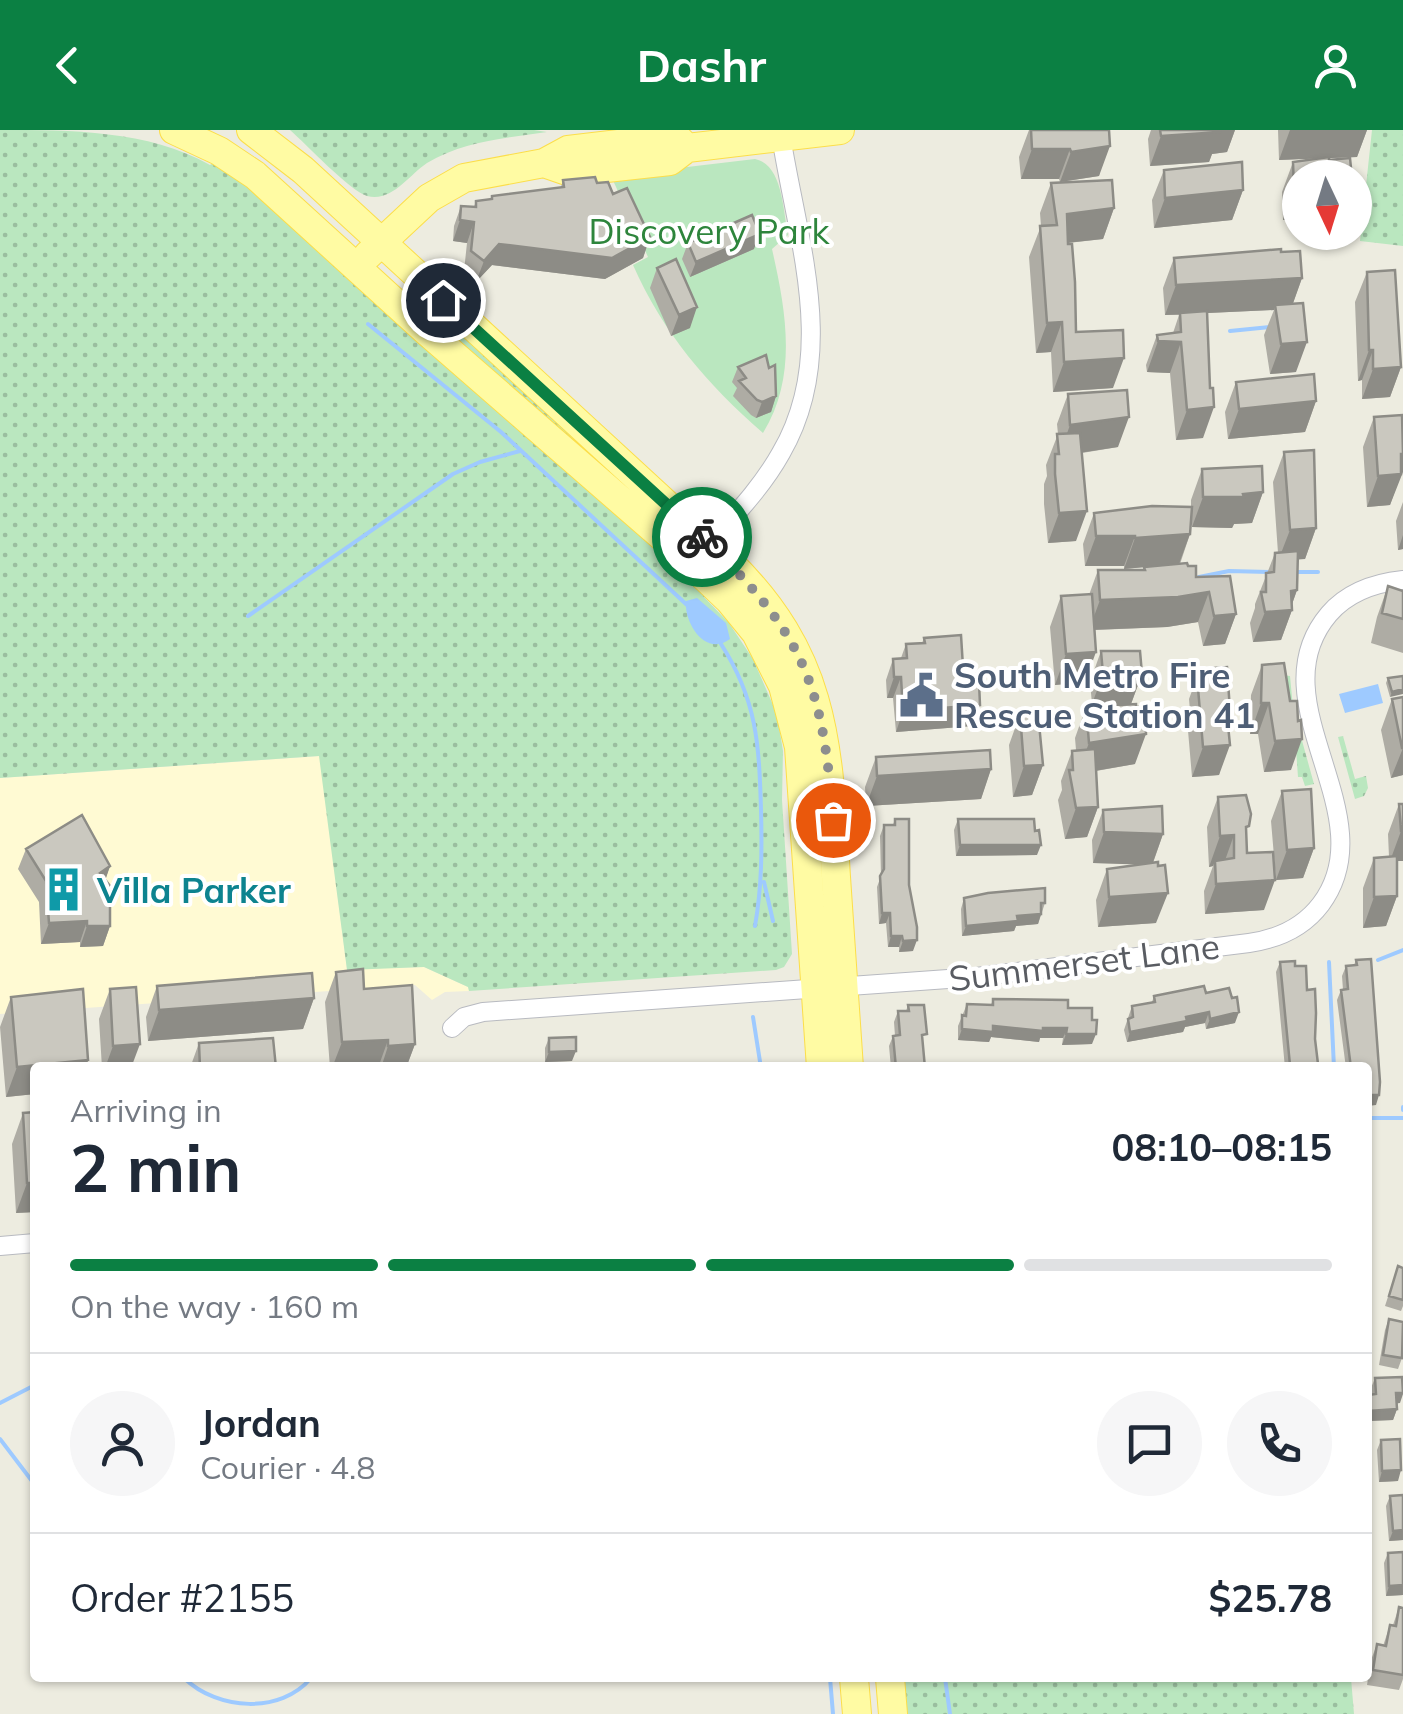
<!DOCTYPE html>
<meta charset="utf-8">
<style>
body{margin:0;font-family:Mulish,sans-serif;background:#f6f6f7;color:#1f2937;height:100vh;display:flex;flex-direction:column;font-size:38px;white-space:nowrap}
*{box-sizing:border-box;margin:0}
p{font-size:32px;color:#747a83}
.icon{flex:none;width:55px;height:55px;fill:none;stroke:currentColor;stroke-width:2;stroke-linecap:round;stroke-linejoin:round}
.map{position:relative;flex:1;overflow:hidden}
.details{position:absolute;left:30px;top:932px;width:1342px;height:620px;display:flex;flex-direction:column;background:#fff;border-radius:10px;box-shadow:0 2px 8px #0004}
.details>*{flex:none}
.needle{width:65px;rotate:176deg}
.controls{position:absolute;left:1282px;top:30px;display:grid;gap:20px}
.controls a{display:grid;place-items:center;width:90px;height:90px;border-radius:50%;background:#fff;box-shadow:0 2px 8px #0004;font-size:50px}
.pin{position:absolute;display:grid;place-items:center;width:85px;height:85px;color:#fff;margin:-42px;border:5px solid #fff;border-radius:50%;box-shadow:0 2px 10px #0007}
.courier{position:absolute;display:grid;place-items:center;width:100px;height:100px;margin:-50px;border:8px solid #0b8043;border-radius:50%;background:#fff;color:#222;box-shadow:0 2px 12px #0007}
.overview em{font-style:normal;font-weight:700}
.overview div{display:flex;flex-direction:column-reverse}
.overview{display:flex;align-items:center;justify-content:space-between;height:170px;padding:0 40px}
h1{font-size:65px;font-weight:700;line-height:75px}
.bar{display:grid;grid-template-columns:repeat(4,1fr);gap:15px 10px;align-content:center;height:120px;padding:0 40px}
.bar i{height:12px;border-radius:8px;background:#e0e1e3}
.bar .active{background:#0b8043}
.bar p{grid-column:span 4}
.line{display:flex;align-items:center;gap:25px;padding:0 40px;border-top:2px solid #e0e1e3}
.line div{flex:1}
.round{display:grid;place-items:center;flex:none;width:105px;height:105px;border-radius:52px;background:#f6f6f7}
header{display:flex;justify-content:space-between;align-items:center;height:130px;padding:0 40px;background:#0b8043;color:#fff;font-size:45px;font-weight:700}
.map>svg:first-child{display:block}
</style>
<header><svg class="icon" aria-label="back" viewBox="0 0 24 24"><path d="M15 5l-7 7 7 7"/></svg>Dashr<svg class="icon" aria-label="person" viewBox="0 0 24 24"><circle cx="12" cy="8" r="4"/><path d="M4 21q1-7 8-7t8 7"/></svg></header>
<div class="map">
<svg width="1403" height="1584" viewBox="0 0 1403 1584">
<defs>
<pattern id="grass-dots" width="8" height="8" patternUnits="userSpaceOnUse" patternTransform="scale(2.5)"><rect width="8" height="8" fill="#bae7bf"/><path d="M2 2h.1M6 6h.1" fill="none" stroke="#9abe9f" stroke-width="1.8" stroke-linecap="round"/></pattern>
</defs>
<rect width="100%" height="100%" fill="#edece0"/>
<path fill="#fffad3" d="M320 626 347 839 424 837 468 857 469 861 445 862 432 870 415 855 0 884V648Z"/>
<path fill="url(#grass-dots)" d="M0 0C71 0 148 0 210 35L216 31 228 37 707 460 704 467 729 493 753 529 777 584 783 621 782 670 792 824 784 837 776 840 469 861 468 857 424 837 347 840 319 626 0 648Z
M290 0H534L547 2C506 8 463 11 427 33 409 45 391 73 367 66 350 61 306 14 290 0Z
M1372 0H1403V116L1360 111Z
M407 155 423 165 668 388 664 392 411 173 402 160Z
M1281 545 1290 546 1293 578 1314 654 1305 656 1302 647H1298L1295 605Z
M1343 606 1355 649 1366 646 1368 658 1364 666 1355 669 1338 607Z
M900 1548H1351L1354 1584H903Z"/>
<path fill="#bae7bf" d="M755 29C783 35 783 81 788 105L772 119C786 181 798 246 763 303 707 254 663 203 633 135L648 127 611 46Z"/>
<path fill="#9ecaff" d="M697 468 726 493 730 509C706 527 684 494 686 471Z
M1378 554 1383 573 1345 583 1339 564Z"/>
<g fill="none" stroke-linecap="round" stroke-linejoin="round">
<path stroke="#9ecaff" stroke-width="4" d="M368 194 501 302 687 475
M1230 201 1270 197
M1293 442H1318
M1199 447 1229 441 1269 442
M248 486 453 344 480 332 520 321
M721 514C757 570 759 614 761 679 762 719 762 756 755 796
M764 752 773 791
M1378 830 1403 820
M1329 832 1334 938
M753 887 761 938
M1403 977V980
M1368 988H1403
M0 1273 35 1255
M0 1309 35 1355
M184 1548C218 1581 281 1584 311 1548
M830 1548 833 1584
M945 1548 950 1584"/>
<defs>
<path id="street" d="M709 414C735 385 762 357 781 323 840 222 796 107 780 0
M452 898 464 887 483 882 976 847 1249 813C1277 809 1303 798 1321 774 1388 684 1254 572 1329 484 1348 462 1374 453 1403 450
M0 1116 35 1113"/>
<path id="primary" d="M174 0 219 21 255 45 424 199 665 409 729 470 756 503 783 556 799 617 821 938
M251 0 303 40 729 432C828 529 828 618 836 747 840 811 845 874 849 938
M544 33 570 42 670 31 687 18 840 0
M368 125 429 68 464 48 544 33 568 20 676 7 687 18
M854 1548 857 1584
M890 1548 893 1584"/>
</defs>
<use href="#street" stroke="#b8bac0" stroke-width="20"/>
<use href="#primary" stroke="#fcde4a" stroke-width="30"/>
<use href="#street" stroke="#fff" stroke-width="18"/>
<use href="#primary" stroke="#fffba3" stroke-width="28"/>
</g>
<path fill="#aeaca4" d="M1029 0H1109L1099 46 1060 52 1059 49H1021L1019 27Z
M1151 0H1235L1227 22 1212 24 1209 32 1150 36 1148 9Z
M1278 0H1367L1357 27 1329 28V30L1300 48V89L1283 90 1282 62 1293 32 1319 28 1279 30Z
M1164 40 1243 60 1232 90 1154 98 1152 70Z
M563 50 597 53 613 64 650 107 643 128 605 149 492 135 476 152 464 141 467 113 453 111 454 96 461 76 474 77 476 71 490 69 492 66 561 57Z
M1051 53 1114 78 1103 109 1068 113 1076 202 1113 258 1053 262 1051 222 1036 223 1029 127 1041 96 1040 83Z
M688 113 754 119 690 147 682 129Z
M1281 122 1302 148 1293 173 1296 242 1270 244 1264 205 1274 180 1207 183 1203 308 1176 310 1170 243 1147 242 1146 235 1157 205 1173 203 1179 185H1165L1163 158 1174 128Z
M657 138 690 198 671 206 650 158Z
M1367 142 1401 237 1390 267 1362 269V250L1358 251 1355 172Z
M738 237 776 266 771 282 756 288 751 285 733 266 737 258 732 252Z
M1236 252 1316 271 1305 302 1228 309 1225 282Z
M1068 264 1118 317 1082 323 1076 411 1048 413 1044 374V354L1047 346 1046 335 1058 304 1057 294Z
M1374 287 1398 355H1397L1390 375 1367 377 1363 317Z
M1284 322 1316 398 1305 429H1297V460L1292 474V480L1281 510 1253 512 1250 493 1255 478V474L1275 423H1278L1273 352Z
M1202 339 1263 362 1252 393 1234 394 1232 398 1192 397V386L1190 404 1180 434 1188 436 1196 447 1236 484 1225 514 1203 516 1198 492 1167 497 1095 500 1085 552 1055 555 1050 497 1061 466 1089 465 1098 440H1143L1144 437 1124 439V436H1085L1083 414 1094 383 1191 377V370Z
M1403 372V419L1398 420 1396 391Z
M1388 456 1403 461V523L1371 513 1377 487Z
M924 508 964 553 973 596 896 602 893 568H887L886 550 893 529 901 528 906 514 922 513Z
M1101 521 1142 544 1131 574H1092L1090 552Z
M1262 535 1291 640 1264 642 1258 604H1250L1251 565Z
M1200 539 1229 602 1219 645 1192 647 1187 589 1190 581 1189 569Z
M1403 546 1390 567 1386 553 1388 548Z
M1403 567V645L1391 648 1381 600 1392 569Z
M1086 577 1135 634 1096 641 1098 677 1087 707 1065 709 1058 670 1062 660 1061 651 1072 621 1076 620 1075 608Z
M1020 584 1043 635 1032 665 1013 667 1009 615Z
M876 627 991 639 981 669 866 676 865 657Z
M1282 661 1314 718 1303 748 1276 750 1271 691Z
M1218 667 1246 706 1247 723 1264 780 1205 784 1204 761 1213 736 1209 737 1207 697Z
M1399 674 1403 731H1397V766L1386 796 1363 798V758L1374 728 1389 727 1388 704Z
M1103 680 1163 704 1153 733 1156 793 1098 797 1096 770 1107 739 1143 734 1093 733 1092 710Z
M895 689 909 755 913 821 899 822V817H888L886 793 879 794 877 757 881 746 880 706 884 695H893Z
M958 689 1035 701 1037 725 956 726 954 700Z
M26 719 110 736 105 750 110 796 103 816 80 817V812L41 814 39 772 18 739Z
M964 768 1045 773 1038 794 1016 796 1014 801 962 806 961 779Z
M1356 830 1376 975 1368 938H1346L1337 870 1341 860H1343L1342 846 1346 836 1354 835Z
M1280 832 1295 836 1307 860 1317 938H1285L1276 842Z
M336 842 364 859 415 914 406 938H330L325 872Z
M157 856 314 868 303 899 148 911 146 887Z
M110 859 131 938H102L99 889Z
M1206 863 1235 893 1206 899 1205 893 1185 897 1183 902 1127 912 1124 900 1132 876 1152 872 1154 866Z
M11 867 88 930 86 938H35V964L6 967 0 897Z
M993 869 1068 878 1092 914 1062 915 1063 908H1040L1039 912 991 907 989 912 958 910V896L967 874 991 875Z
M908 875 923 914 925 938H891L889 916 893 906H895L894 892 898 881H906Z
M549 908 572 931 545 932V918Z
M199 913 276 938H190Z
M23 983 35 1082 16 1083 12 1014Z
M1398 1136 1403 1138V1176L1401 1181 1385 1176Z
M1389 1189 1402 1228 1398 1239 1379 1235 1385 1200Z
M1375 1248 1400 1273H1396L1397 1279 1393 1290 1368 1291V1265L1372 1264 1371 1258Z
M1381 1310 1398 1351 1379 1352 1377 1320Z
M1390 1366 1403 1410 1389 1411 1386 1376Z
M1403 1422V1465L1386 1466 1384 1433 1388 1423Z
M1399 1477 1403 1478V1549L1399 1560 1367 1555 1371 1530 1377 1514 1383 1516 1390 1495H1393Z"/>
<path fill="#8d8c86" d="M1217 0H1235L1227 22 1212 24 1209 32 1150 36 1161 6Z
M1290 0H1367L1357 27 1279 30Z
M1110 16 1099 46 1060 52 1071 22Z
M1032 19H1070L1059 49H1021Z
M1300 59V89L1283 90 1294 60Z
M1243 60 1232 90 1154 98 1165 68Z
M1114 78 1103 109 1056 114 1067 84Z
M460 90 474 92 467 113 453 111Z
M760 104 754 119 690 147 696 132Z
M650 107 643 128 605 149 492 135 476 152 484 131 499 114Z
M1302 148 1291 179 1275 175 1274 180 1165 185 1176 155Z
M697 177 690 198 671 206 679 185Z
M1062 192 1051 222 1036 223 1047 193Z
M1158 211 1181 212 1170 243 1147 242Z
M1307 212 1296 242 1270 244 1281 214Z
M1369 220H1373L1362 250 1358 251Z
M1124 228 1113 258 1053 262 1064 232Z
M1401 237 1390 267 1362 269 1373 239Z
M776 266 771 282 756 288 762 272Z
M1316 271 1305 302 1228 309 1239 279Z
M1214 277 1203 308 1176 310 1187 280Z
M1129 287 1118 317 1059 326 1070 295Z
M1401 324H1403V342L1390 375 1367 377 1378 346Z
M1263 362 1252 393 1234 394 1232 398 1192 397 1203 367Z
M1087 381 1076 411 1048 413 1059 383Z
M1316 398 1305 429 1278 431 1290 400Z
M1190 404 1179 434 1124 439 1135 408Z
M1403 405V419L1398 420Z
M1096 406H1135L1124 436H1085Z
M1297 460 1290 480H1292L1281 510 1253 512 1265 482 1291 461Z
M1209 462 1198 492 1167 497 1089 500 1100 470Z
M1236 484 1225 514 1203 516 1214 486Z
M1096 522 1085 552 1055 555 1066 524Z
M1103 544H1142L1131 574H1092Z
M894 547H901L893 568H887Z
M1403 559V564L1390 567 1392 562Z
M1261 573H1269L1258 604H1250Z
M980 575 973 596 896 602 903 581Z
M1228 595H1231L1224 615H1230L1219 645 1192 647 1203 617Z
M1146 604 1135 634 1077 644 1089 613Z
M1302 609 1291 640 1264 642 1275 611Z
M1403 618V645L1391 648Z
M1043 635 1032 665 1013 667 1024 636Z
M991 639 981 669 866 676 877 646Z
M1098 677 1087 707 1065 709 1076 678Z
M1401 701H1403V731H1390Z
M1104 702 1163 704 1152 735 1093 733Z
M1234 705 1223 736 1215 731 1213 736 1209 737 1220 706Z
M960 715H1041L1037 725 956 726Z
M1314 718 1303 748 1276 750 1287 720Z
M110 736 103 757 100 743Z
M1275 750 1264 780 1205 784 1216 754Z
M1168 763 1156 793 1098 797 1109 767Z
M1397 766 1386 796 1363 798 1374 767Z
M882 783H890L886 793 879 794Z
M1041 784 1038 794 1016 796 1014 801 962 806 966 796 1017 786Z
M87 791 80 812 41 814 49 793Z
M87 796H110L103 816 80 817Z
M891 806H902L899 817H888Z
M917 810 913 821 899 822 903 811Z
M314 868 303 899 148 911 159 880Z
M1209 882 1205 893 1185 897 1183 902 1127 912 1130 902Z
M1239 882 1235 893 1206 899 1210 889Z
M993 896 1043 898H1067L1063 908H1040L1039 912 991 907 989 912 958 910 962 899Z
M1066 904H1096L1092 914 1062 915Z
M388 910 378 938H332L342 912Z
M140 914 131 938H105L113 916Z
M415 914 406 938H381L388 916Z
M576 921 572 931 545 932 549 922Z
M88 930 86 938H35V964L6 967 17 937Z
M1368 965H1379L1376 975 1368 976Z
M27 1053H35V1082L16 1083Z
M1396 1263 1403 1264 1400 1273 1392 1274Z
M1397 1279 1393 1290 1368 1291V1281Z
M1401 1340 1398 1351 1379 1352 1382 1341Z
M1403 1400V1410L1389 1411 1393 1401Z
M1403 1455V1465L1386 1466 1389 1456Z"/>
<path fill="#cac8bf" stroke="#8d8c86" stroke-width="2.5" d="M1031 0H1109L1110 16 1071 22 1070 19H1032Z
M1160 0H1220V2L1161 6Z
M1329 27V30L1350 28 1352 48H1300V59L1294 60 1293 32Z
M1242 32 1243 60 1165 68 1164 40Z
M595 47 597 53 608 52 613 64 627 58 650 107 612 128 499 114 484 131 471 121 474 92 460 90 461 76 476 77V71L492 69V66L564 57 563 50Z
M1112 50 1114 78 1067 84 1068 114H1072L1075 152 1076 202 1123 200 1124 228 1064 232 1062 192 1047 193 1040 96 1057 95 1051 53Z
M752 85 760 104 696 132 688 113Z
M1281 119V122L1300 121 1302 148 1176 155 1174 128Z
M676 129 697 177 679 185 657 138Z
M1395 140 1401 237 1373 239V220H1369L1367 142Z
M1303 173 1307 212 1281 214 1275 175Z
M1207 181 1210 258H1213L1214 277 1187 280 1181 212 1158 211 1157 205 1181 202 1180 183Z
M766 225 769 238 775 235 776 266 762 272 757 270 739 251 746 248 738 237Z
M1314 244 1316 271 1239 279 1236 252Z
M1127 260 1129 287 1070 295 1068 264Z
M1402 285 1403 324H1401V344L1378 346 1374 287Z
M1080 303 1087 381 1059 383 1055 344V324H1059L1057 304Z
M1314 320 1316 398 1290 400 1284 322Z
M1262 336 1263 362 1243 364 1244 367H1203L1202 339Z
M1152 376 1192 377 1190 404 1135 408V406H1096L1094 383Z
M1298 421 1297 460 1291 461 1292 480 1265 482 1261 462H1266V443L1274 442 1275 423Z
M1187 433 1188 436H1196V447L1230 446 1236 484 1214 486 1209 462 1178 467 1100 470 1098 440H1145L1144 437Z
M1388 456 1403 461V489L1382 483Z
M1092 464 1096 522 1066 524 1061 466Z
M961 505 964 553 979 552 980 575 903 581 901 547H894L893 529 907 528 906 514 925 513 924 508Z
M1101 521H1140L1142 544H1103Z
M1284 533 1290 571H1297L1298 591 1301 590 1302 609 1275 611 1269 573H1261L1262 535Z
M1227 537 1231 595H1228L1230 615 1203 617 1198 558H1202L1200 539Z
M1403 546V559L1392 562 1388 548Z
M1403 567V618H1402L1392 569Z
M1136 574V577H1145L1146 604 1089 613 1086 577Z
M1038 583 1043 635 1024 636 1020 584Z
M1095 619 1098 677 1076 678 1069 640H1073L1072 621Z
M990 620 991 639 877 646 876 627Z
M1311 659 1314 718 1287 720 1282 661Z
M1246 665 1251 684 1249 696 1246 697 1247 723 1273 722 1275 750 1216 754 1215 731 1234 728V705L1220 706 1218 667Z
M1399 674H1403V701H1401Z
M1162 676 1163 704 1104 702 1103 680Z
M82 685 110 736 100 743 110 756V796H87V791L49 793 46 751 26 719Z
M895 689H909V755L917 797V810L903 811 902 806H891L890 783H882L880 746 884 739V695H895Z
M958 689H1034L1035 701 1039 700 1041 715H960Z
M1397 726V766L1374 767V728Z
M1158 732V736L1165 735 1168 763 1109 767 1107 739Z
M1045 758V773H1041V784L1017 786 1018 791 966 796 964 768 988 763Z
M1371 829 1380 952 1379 965H1368V938H1351L1341 860 1348 859 1346 836 1357 835 1356 830Z
M1295 831V836H1306L1307 860 1315 859 1316 883 1315 909 1318 934 1311 935 1312 938H1286V936L1290 935 1280 832Z
M363 839 364 859 412 855 415 914 388 916V910L342 912 336 842Z
M312 843 314 868 159 880 157 856Z
M1204 856 1206 863 1229 858 1232 868 1237 867 1239 882 1210 889 1209 882 1186 887 1187 891 1130 902 1128 889 1133 887 1132 876 1155 872 1154 866Z
M136 857 140 914 113 916 110 859Z
M83 859 88 930 17 937 11 867Z
M993 869 1068 870V878H1092V890H1097L1096 904H1066L1067 898H1043V901L993 896V902L962 899V885L966 886 967 874 993 875Z
M908 875H924L927 904 922 905 925 938H896L893 906 900 905 898 881H909Z
M576 907V921L549 922V908Z
M273 908 276 938H200L199 913Z
M35 982V1053H27L23 983Z
M1398 1136 1403 1138V1170L1389 1166Z
M1389 1189 1403 1192 1402 1228 1383 1225Z
M1402 1247 1403 1263H1396L1397 1279 1368 1281V1265L1376 1264 1375 1248Z
M1400 1309 1401 1340 1382 1341 1381 1310Z
M1403 1365V1400L1393 1401 1390 1366Z
M1403 1422V1455L1389 1456 1388 1423Z
M1399 1477 1403 1478V1545L1373 1540 1377 1514 1386 1516 1390 1495 1396 1496Z"/>
<g fill="none" stroke-linecap="round" stroke-linejoin="round">
<path stroke="#8d8e8e" stroke-width="10" stroke-dasharray="0 18" d="M702 407C803 503 823 552 833 690"/>
<path stroke="#0b8043" stroke-width="12" d="M443 170 702 407"/>
</g>
<defs>
<symbol id="civic-bare" viewBox="-9 -9 18 18"><path d="M-.6-6.5H3V-4.5H.6V-3L4-1V1h2V6H-6V1h2V-1L-.6-3ZM-1.2 2.5V6h2.4V2.5Z" fill="#5c6f8a" stroke="#fff" stroke-width="2.5" paint-order="stroke"/></symbol>
<symbol id="building-bare" viewBox="-9 -9 18 18"><path d="M-4-6H4V6H1V3H-1V6H-4ZM-2.5-4.3h1.7v1.8h-1.7ZM.8-4.3h1.7v1.8H.8ZM-2.5-1h1.7V.8h-1.7ZM.8-1h1.7V.8H.8Z" fill="#0f9aa8" stroke="#fff" stroke-width="2.5" paint-order="stroke"/></symbol>
</defs>
<g fill-rule="evenodd">
<use href="#civic-bare" x="890" y="534" width="63" height="63"/>
<use href="#building-bare" x="32" y="728" width="63" height="63"/>
</g>
<g text-anchor="middle" dominant-baseline="central" stroke-width="8" stroke-linejoin="round" paint-order="stroke">
<g font-size="35" fill="#2e853c" stroke="#fff">
<text x="709" y="101">Discovery Park</text>
</g>
<g font-size="35" font-weight="bold" fill="#4e5e75" stroke="#fff" text-anchor="start">
<text x="954" y="545">South Metro Fire<tspan x="954" dy="40">Rescue Station 41</tspan></text>
</g>
<g font-size="35" font-weight="bold" fill="#0d838f" stroke="#fff" text-anchor="start">
<text x="97" y="760">Villa Parker</text>
</g>
<g font-size="35" fill="#595c62" stroke="#fff">
<text transform="translate(1084 832) rotate(-7)">Summerset Lane</text>
</g>
</g>
</svg>
<div class="controls">
<a><svg class="needle" viewBox="-14 -14 28 28"><path d="M0-13l5 13h-10z" fill="#e53935"/><path d="M0 13l5-13h-10z" fill="#747a83"/></svg></a>
</div>
<div class="pin" style="left:833px;top:690px;background:#ea580c"><svg class="icon" aria-label="bag" viewBox="0 0 24 24"><path d="M5 8h14l-1 12H6zM9 8a3 3 0 0 1 6 0"/></svg></div>
<div class="pin" style="left:443px;top:170px;background:#1f2937"><svg class="icon" aria-label="home" viewBox="0 0 24 24"><path d="M3 11l9-7 9 7M6 9v11h12V9"/></svg></div>
<div class="courier" style="left:702px;top:407px"><svg class="icon" aria-label="bike" viewBox="0 0 24 24"><circle cx="6" cy="16" r="4"/><circle cx="18" cy="16" r="4"/><path d="M6 16l4-8h5l3 8M10 8l3 8H6M13 5h3"/></svg></div>
<section class="details">
<div class="overview"><div><h1>2 min</h1><p>Arriving in</p></div><em>08:10–08:15</em></div>
<div class="bar"><i class="active"></i><i class="active"></i><i class="active"></i><i></i><p>On the way · 160 m</p></div>
<div class="line" style="height:180px"><a class="round"><svg class="icon" aria-label="person" viewBox="0 0 24 24"><circle cx="12" cy="8" r="4"/><path d="M4 21q1-7 8-7t8 7"/></svg></a><div><b>Jordan</b><p>Courier · 4.8</p></div><a class="round"><svg class="icon" aria-label="chat" viewBox="0 0 24 24"><path d="M4 5h16v11H9l-5 4z"/></svg></a><a class="round"><svg class="icon" aria-label="phone" viewBox="0 0 24 24"><path d="M5 4h4l2 5-3 2q2 4 5 5l2-3 5 2v4C11 20 4 13 5 4z"/></svg></a></div>
<div class="line" style="height:130px"><div>Order #2155</div><b>$25.78</b></div>
</section>
</div>
